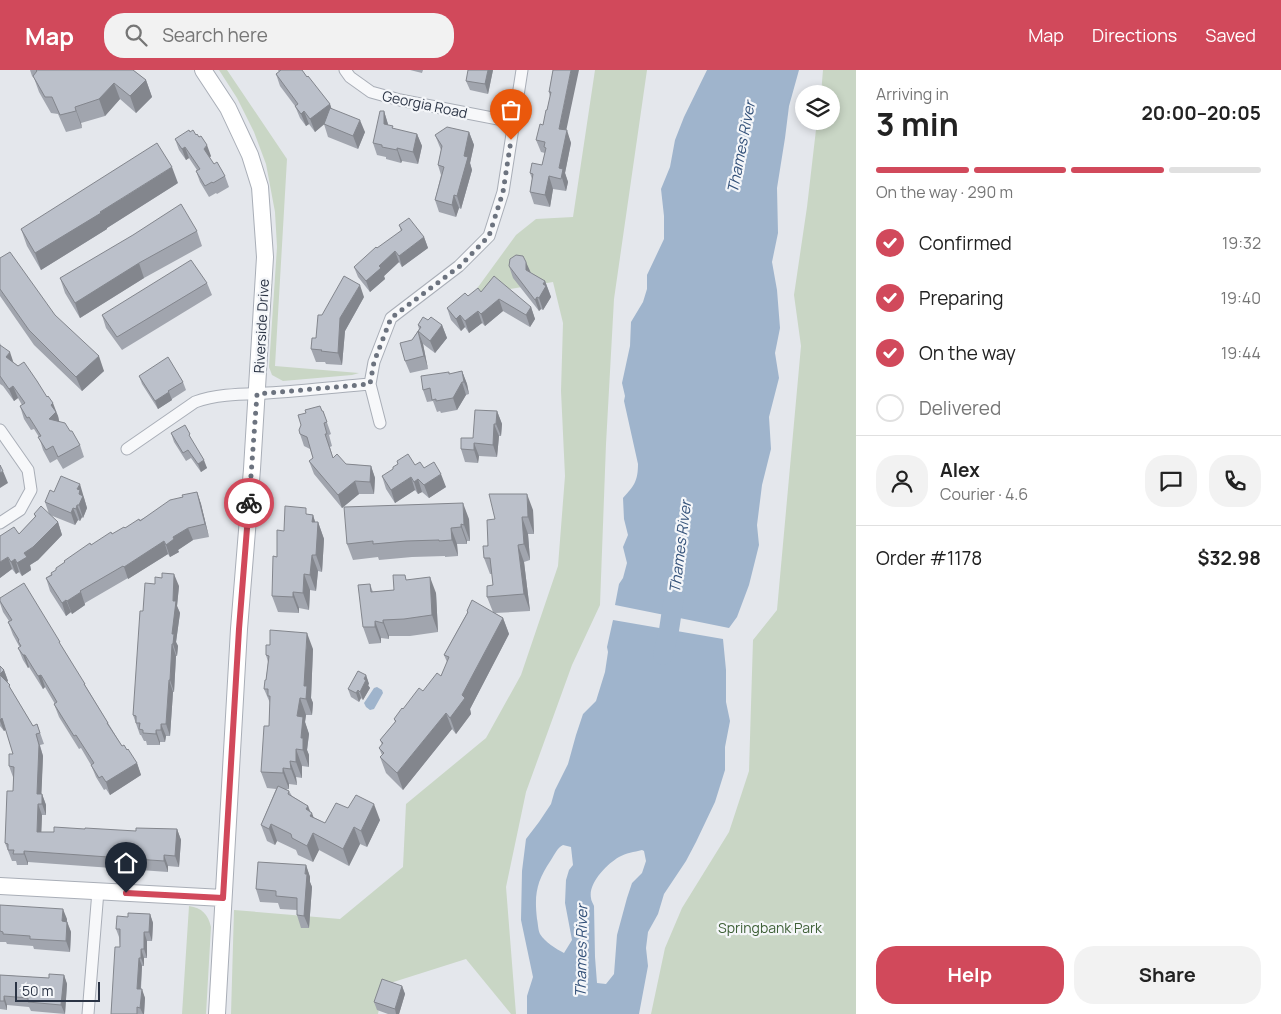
<!DOCTYPE html>
<meta charset="utf-8">
<style>
body{margin:0;font-family:Manrope,sans-serif;background:#f2f2f2;color:#222;height:100vh;display:flex;flex-direction:column;font-size:19px;white-space:nowrap}
*{box-sizing:border-box;margin:0}
p{font-size:16px;color:#767676}
.icon{flex:none;width:28px;height:28px;fill:none;stroke:currentColor;stroke-width:2;stroke-linecap:round;stroke-linejoin:round}
.map{position:relative;flex:1;overflow:hidden}
.side{display:flex;flex-direction:column;background:#fff;width:425px}
.side>*{flex:none}
.buttons{position:absolute;left:795px;top:15px;display:grid;gap:10px}
.buttons a{display:grid;place-items:center;width:45px;height:45px;border-radius:50%;background:#fff;box-shadow:0 2px 8px #0003;font-size:25px}
.scale{position:absolute;left:15px;bottom:12px;width:85px;box-sizing:border-box;padding-left:5px;border:2px solid #2b3445;border-top:0;font-size:14px;line-height:18px;white-space:nowrap;color:#2b3445;-webkit-text-stroke:4px #f4f6f9;paint-order:stroke}
.pin{position:absolute;display:grid;place-items:center;width:42px;height:42px;color:#fff;margin:-51px -21px;border-radius:50% 50% 50% 0;rotate:-45deg;box-shadow:0 0 5px #0007}
.pin .icon{rotate:45deg}
.courier{position:absolute;display:grid;place-items:center;width:50px;height:50px;margin:-25px;border:4px solid #d1495b;border-radius:50%;background:#fff;color:#222;box-shadow:0 1px 6px #0007}
.head em{font-style:normal;font-weight:700}
.head div{display:flex;flex-direction:column-reverse}
.head{display:flex;align-items:center;justify-content:space-between;height:85px;padding:0 20px}
h1{font-size:32px;font-weight:700;line-height:38px}
.bar{display:grid;grid-template-columns:repeat(4,1fr);gap:8px 5px;align-content:center;height:60px;padding:0 20px}
.bar i{height:6px;border-radius:4px;background:#e0e0e0}
.bar .active{background:#d1495b}
.bar p{grid-column:span 4}
.line{display:flex;align-items:center;gap:12px;padding:0 20px;border-top:1px solid #e0e0e0}
.line div{flex:1}
.round{display:grid;place-items:center;flex:none;width:52px;height:52px;border-radius:20px;background:#f2f2f2}
ol{padding:0 20px;list-style:none}
li{display:flex;align-items:center;gap:15px;height:55px}
li p{margin-inline-start:auto}
li .icon{padding:5px;border-radius:50%;background:#d1495b;color:#fff;stroke-width:4}
li:last-child{color:#767676}
li i{width:28px;height:28px;border:2px solid #e0e0e0;border-radius:50%}
.cta{display:flex;gap:10px;margin-top:auto;padding:10px 20px}
.cta a{flex:1;height:58px;border-radius:20px;background:#d1495b;color:#fff;font-size:20px;font-weight:700;line-height:58px;text-align:center}
.cta a+a{background:#f2f2f2;color:#222}
header{display:flex;align-items:center;gap:30px;box-sizing:border-box;height:70px;padding:0 25px;background:#d1495b;color:#fff}
header strong{font-size:24px}
nav{display:flex;gap:28px;margin-inline-start:auto;font-size:18px}
.search{width:350px;height:45px;background:#f2f2f2;display:flex;align-items:center;gap:12px;box-sizing:border-box;padding:0 18px;border-radius:20px;color:#767676;font-size:19px}
main{display:flex;flex:1;min-height:0}
.map>svg:first-child{display:block}
</style>
<header>
<strong>Map</strong>
<div class="search"><svg class="icon" aria-label="search" viewBox="0 0 24 24"><circle cx="10" cy="10" r="6"/><path d="M15 15l6 6"/></svg>Search here</div>
<nav><a>Map</a><a>Directions</a><a>Saved</a></nav>
</header>
<main>
<div class="map">
<svg width="856" height="944" viewBox="0 0 856 944">
<rect width="100%" height="100%" fill="#e4e7ec"/>
<path fill="#c9d6c5" d="M219 0H227L287 89 275 296 359 303 352 305 283 311 272 305 269 297 277 177 275 142 266 94 254 62 237 28Z
M595 0H647L614 229 606 374 600 535 572 595 526 722 506 817 516 944H511L466 889 384 915 378 944H231L234 840 340 849 403 797 406 734 486 668 521 605 558 496 565 406 561 321 563 253 553 212 510 219 473 224 516 165 536 149 573 147Z
M823 0H856V944H651L665 878 682 838 729 762 749 701 753 570 777 540 801 276 794 225 807 137 817 51H831V24H821Z
M189 836C202 838 208 844 211 857L206 944H182Z"/>
<path fill="#9fb4cc" fill-rule="evenodd" d="M707 0H799L789 36 785 68 777 118 778 163 772 192 777 220 780 258 775 283 779 308 769 347 771 379 762 415 757 455 759 475 749 515 737 547 729 558 615 535 619 514 623 508 627 493 623 477 628 465 624 449 623 428C634 416 638 411 638 394L624 331 625 326 622 313 630 276 631 252 643 232 647 219V205L664 169V146L661 119 670 97 675 70 684 47Z
M613 550 723 569 726 600V632L730 651 725 677V700L715 732 696 772 686 791 664 824 658 844 648 862 646 878 648 896 639 944H527V926L533 907 521 850 522 801 526 769 539 752 551 734 555 720 568 694 576 665 583 644 596 631 605 602 608 582 607 577ZM563 775 571 777 573 795 569 800 566 810 565 833 572 870 564 883C556 879 545 872 540 864 538 860 538 853 537 849 534 823 537 811 551 790 555 784 557 778 563 775ZM642 780 644 781 646 791 642 803 632 813 627 828 617 865 614 904 606 914 597 913 595 887 594 836C593 833 591 831 591 828 588 813 607 794 619 787 626 783 634 782 642 780Z
M377 617 382 620 383 623 374 639 370 640 366 637 364 633 374 618Z"/>
<g fill="none" stroke-linecap="round" stroke-linejoin="round">
<path stroke="#9fb4cc" stroke-width="20" d="M663 585 669 560 675 520"/>
<defs>
<path id="street" d="M345 0 350 7 371 22 400 30 513 52
M370 314 380 353
M0 360 28 400 31 420 20 440 0 453
M127 379 195 332C217 324 243 324 267 323 301 321 336 317 370 314L374 292 391 248 459 196 489 166 503 122 522 0
M88 944 98 821"/>
<path id="secondary" d="M203 0 228 38 250 85 260 117 265 187 252 399 239 559 217 944
M0 816 223 828"/>
</defs>
<use href="#street" stroke="#a9aeb7" stroke-width="13"/>
<use href="#secondary" stroke="#a9aeb7" stroke-width="18"/>
<use href="#street" stroke="#f7f8fa" stroke-width="11"/>
<use href="#secondary" stroke="#fff" stroke-width="16"/>
</g>
<path fill="#a1a5ae" d="M30 0H133L146 10 152 27 136 43 120 29 105 46 81 53 82 58 66 62 58 44 51 43 39 22 34 8 32 6Z
M278 0H302L307 7 330 34 331 38 365 62 358 79 328 67 324 54 315 62 309 54 306 56 300 48 295 36 280 16 276 4 279 2Z
M410 0H423L422 3Z
M493 0 488 24 470 20 466 11Z
M553 0 566 60 571 73 565 103 568 112 566 121 553 119 550 137 534 134 530 122 532 109 530 103 542 95 545 83 541 82 536 70 543 55 547 40 550 27 549 22Z
M384 41 388 55 394 59 417 64 422 76 418 94 402 91 401 93 386 89V87L377 85 373 73Z
M469 62 474 75 470 93 472 100 461 139 459 138 456 147 439 142 435 130 441 105 438 95 441 80 435 65Z
M175 69 211 86 209 88 214 94 225 106 229 117 217 124 216 123 209 127 200 112 196 101 197 100 189 88 186 90 179 80Z
M178 113 107 158V159L41 200 27 176 21 159Z
M399 155 424 167 428 178 402 197 399 192 384 206 385 209 370 222 358 207 354 197 401 161Z
M197 161 202 176 144 208 80 248 65 223 60 208Z
M0 188 55 245 104 301 82 321 34 275 0 226Z
M509 196 531 203 545 211 551 227 543 240 541 239 539 241 513 208Z
M207 213 212 225 122 280 106 258 102 245Z
M481 222 531 237 535 249 530 257 503 241 485 256 482 253 469 263 465 257 461 261 451 250 447 238 468 226Z
M364 227 345 261 342 295 326 294 325 292H316L311 279 316 268 322 245Z
M428 250 442 255 447 268 435 283 423 274 428 299 410 303 405 291 412 270 419 259 418 255Z
M0 273 1 276 13 292 37 311 39 315 58 346 59 351 70 361 80 375 84 387 63 399 57 389 50 393 43 380 39 367 34 359 31 360 24 349 20 336 22 335 18 328 14 331 3 316 0 314Z
M462 301 467 314 469 324 466 325 457 340 441 343 440 341 437 342 433 331 427 332 423 320 450 304Z
M139 306 183 312 186 320 172 329V330L158 339 142 314Z
M322 341H323L331 364 329 365 332 376 330 377 333 388 346 394 371 396 375 408 374 424H359L342 438 314 404 309 391 313 388 310 379 304 376 300 364Z
M497 341 502 354 501 366H499L497 387 479 386 478 393 465 392 461 379 473 368Z
M171 363 193 373 207 398 201 402 191 388 186 391 174 372Z
M415 395 424 398 446 417 429 428 422 422 418 424 415 420 395 433 386 419 382 406Z
M54 422 84 427V428L87 438 83 448 82 447 80 451 78 450 75 455 50 445 58 452 62 465 38 490 30 495 31 500 22 506 19 502 16 504 12 499 0 508 19 464 35 447 34 444H49L45 432Z
M197 422 201 434 209 467 193 470 178 480 179 482 170 487 168 484 128 509V508L85 533V535L72 544 71 542 66 546 50 521 46 508 91 475 125 458 183 427Z
M533 440 534 464H528L530 490 524 492 530 541 495 543 503 548 509 564 470 639 471 644 456 664 452 659 403 720 386 703 380 687 382 685 379 678 382 675 380 670 395 652 394 649 423 621 441 606 447 592 444 585 467 543V541L493 542 487 527 493 515 492 504H490L484 488 495 449Z
M309 444 313 445 315 452H318L324 469 322 502 318 501 316 521 310 520 309 540 299 538V543L278 542 272 526 277 487 284 461Z
M469 449 470 471H467V474H457L458 486 445 487V486L412 487 379 490 378 487 353 490 347 474Z
M407 510 436 523 438 562 410 566H389V569L381 568V573L369 574 363 557 370 514 373 522 394 520Z
M179 516 177 536 180 543 176 572 178 576 177 586H176L174 622H173L170 666H166L165 672H160V675H147L146 671H144L141 665H140L133 645 143 541Z
M0 528 62 577 122 676 127 680 137 693 141 705 110 725 106 719 104 720 96 707 91 695 81 678 79 679 59 647 54 634H55L45 617 43 619 29 597 28 598 23 590 18 578 20 577 19 576 13 565 8 552 9 551 3 542 0 533Z
M313 579 311 628 313 633 312 645H306L305 652 309 664 307 680 309 685V697L302 696V708L296 707 297 715 289 714V719H286L289 721 292 726 308 736 313 747 325 753 348 738 380 750 367 777 360 774 349 796 319 780 313 792 298 785 296 780 277 771 275 775 267 771 261 755 276 719 267 718 261 702 269 656 270 633 264 619 266 610 268 592 266 585Z
M0 596 4 600 8 611 7 612 13 623 33 656 37 654 44 674 40 675 43 686 41 724H42L46 735V745H42L41 762H54L136 761 177 759 181 770 179 797 168 796V802L28 792V795H17L16 791H12L5 773 13 721 14 707H13L9 696 13 684 6 660 4 661 0 656Z
M366 605 369 614 368 615 370 618 363 630 361 628 359 632 351 627 348 619Z
M306 795 310 807V812L312 817 309 858H301L297 845V840L280 839 278 833 260 832 256 819Z
M0 835 67 849V851L71 862 70 882 34 879 33 876 7 874 6 872H0Z
M150 844 153 853 152 871H147V888H144V896H142L141 919 145 928 144 944H111V939L120 877 119 867 116 859 128 847Z
M0 905 49 908 64 905 67 914 65 944 31 941 29 937 7 935V940L0 939Z
M402 916 405 924 399 944H388L377 940 374 932Z"/>
<path fill="#83868d" d="M488 0H493L488 24 485 14Z
M571 0H579L564 71 559 59Z
M146 10 152 27 136 43 130 26Z
M114 13 120 29 105 46 99 29Z
M330 34 334 46 315 62 310 49Z
M75 37 81 53 82 58 76 41Z
M304 41 309 54 306 56 301 44Z
M384 41 388 54V66L384 54Z
M360 50 365 62 358 79 353 66Z
M567 60 571 73 565 103 568 112 566 121 559 98Z
M469 62 474 75 470 93 472 100 461 139 457 126 464 86Z
M417 64 422 76 418 94 413 82Z
M207 75 211 86 208 90 204 79Z
M185 77 189 88 186 90 182 79Z
M397 78 402 91 401 93 397 80Z
M172 97 178 113 107 158V159L41 200 35 183Z
M549 106 553 119 550 137 545 125Z
M454 125 459 138 456 147 452 135Z
M424 167 428 178 402 197 399 186Z
M395 181 399 192 384 206 385 209 370 222 366 211 379 196Z
M526 192 531 203 526 200Z
M139 193 144 208 80 248 75 233Z
M545 211 551 227 543 240 539 228Z
M360 215 364 227 345 261 342 295 338 283 340 248Z
M537 227 541 239 539 241 535 230Z
M499 229 503 241 485 256 481 244Z
M531 237 535 249 530 257 526 245Z
M478 241 482 253 469 263 465 251Z
M460 245 465 257 461 261 456 249Z
M442 255 447 268 435 283 430 271Z
M418 261 423 274 428 299 424 286Z
M10 282 14 294 6 287Z
M99 286 104 301 82 321 76 307Z
M462 301 467 314 469 324 464 312Z
M462 312 466 325 457 340 453 328Z
M13 316 18 328 14 331 9 319Z
M169 322 172 330 158 339 155 331Z
M53 333 58 346 60 355 49 349 51 335Z
M497 341 502 354 501 366 496 354Z
M494 354 499 366 497 387 493 375Z
M474 373 479 386 478 393 474 380Z
M204 390 207 398 201 402 198 394Z
M371 396 375 408 374 424 370 412Z
M3 401 8 413 0 418V403Z
M441 404 446 417 429 428 424 415Z
M411 407 415 420 395 433 391 420Z
M418 409 422 422 418 424 414 412Z
M355 411 359 424 342 438 338 425Z
M80 414 87 438 83 448 79 435 77 419Z
M197 422 201 434 209 467 205 454Z
M527 424 533 440 534 464 528 447Z
M463 433 469 449 470 471 464 455Z
M77 435 82 447 80 451 76 439Z
M73 438 78 450 75 455 71 443Z
M313 445 317 458 318 452 324 469 322 502 316 485 312 452Z
M522 447 528 464 530 490 524 474Z
M58 452 62 465 38 490 30 495 31 500 22 506 17 493 24 483Z
M461 454 467 471V474L461 457Z
M188 458 193 470 178 480 179 482 170 487 166 475 173 467Z
M451 458 457 474 458 486 452 470Z
M164 471 168 484 128 509 124 497Z
M518 475 524 492 530 541 524 524Z
M312 485 318 501 316 521 310 505Z
M8 487 12 499 0 508V492Z
M15 489 19 502 16 504 11 492Z
M174 504 179 516 177 536 180 543 176 572 178 576 177 586 173 574 172 564Z
M304 504 310 520 309 540 303 523Z
M430 507 436 523 438 562 432 545Z
M81 522 85 535 72 544 67 531Z
M293 522 299 538V543L293 527Z
M66 530 71 542 66 546 62 533Z
M503 548 509 564 470 639 471 644 456 664 450 648Z
M383 550 389 566V569L383 553Z
M375 551 381 568V573L375 557Z
M307 563 313 579 311 628 313 633 312 645 306 629 304 616Z
M172 574 176 586 174 622 170 610Z
M23 585H25L29 597 28 598Z
M4 600 8 611 4 615 0 604Z
M41 605 45 617 43 619 38 606Z
M366 605 369 614 368 615 370 618 363 630 360 622Z
M169 610 173 622 170 666 166 654Z
M358 620 361 628 359 632 356 623Z
M300 628 306 645 305 652 309 664 307 680 309 685V697L303 680 297 646Z
M446 643 452 659 403 720 397 703Z
M2 648 6 659 4 661 0 651V650Z
M161 654 166 666 165 672 161 660Z
M156 660 160 672V675L156 664Z
M36 664 43 686 41 735 37 724Z
M296 679 302 696V708L296 692Z
M290 691 296 707 297 715 291 699Z
M137 693 141 705 110 725 106 712Z
M283 698 289 714V719L283 703Z
M42 724 46 735V745L42 734Z
M38 734 42 745 41 772 37 762Z
M374 734 380 750 367 777 361 761Z
M308 736 311 745 312 743 318 759 306 739Z
M271 754 277 771 275 775 269 759Z
M354 757 360 774 349 796 343 779Z
M177 759 181 770 179 797 175 786Z
M313 763 319 780 313 792 307 776Z
M24 781 28 792V795L24 784Z
M164 785 168 796V802L164 791Z
M306 795 310 807V812L312 817 309 858 304 846Z
M63 839 67 849 66 862 62 851Z
M150 844 153 853 152 871 149 862Z
M67 852 71 862 70 882 66 871Z
M144 862 147 871V888L144 879Z
M141 879 144 888V896L141 888Z
M139 888 142 896 140 928 137 919Z
M64 905 67 914 65 944 61 935Z
M402 916 405 924 399 944H396L395 939Z
M142 919 145 928 144 944H143L140 938Z
M4 926 7 935V940L4 931Z"/>
<path fill="#bbc0ca" stroke="#83868d" d="M36 0H133L146 10 130 26 114 13 99 29 75 37 76 41 60 45 52 27H45L33 6 37 1Z
M281 0H302L307 7 308 6 330 34 310 49 304 41 301 44 295 36 298 34 276 4Z
M468 0H488L485 14 466 11Z
M553 0H571L559 59 567 60 559 98 563 99 561 109 549 106 545 125 530 122 533 104 530 103 532 93 542 95 546 78 544 77 545 72 536 70 540 54 543 55 546 40H547L551 22H549Z
M330 38 360 50 353 66 324 54Z
M380 41H384V54L393 56 392 58 417 64 413 82 397 78V80L382 77V75L373 73Z
M447 57 469 62 464 86 468 87 457 126 454 125 452 135 435 130 444 97 438 95 442 76 435 65Z
M189 60 190 62 193 60 196 65 197 64 199 67 201 66 207 75 204 79 214 94 217 92 225 106 213 113 212 112 205 116 196 101 200 99 185 77 182 79 175 69Z
M157 73 172 97 100 142 101 143 35 183 21 159Z
M181 134 197 161 139 193 75 233 60 208 133 165Z
M409 148 424 167 399 186 395 181 379 196 381 198 366 211 354 197 376 177 377 178 402 160 399 155Z
M10 182 55 245 99 286 76 307 29 260 0 219V188Z
M516 185 523 186 526 192V200L545 211 543 214 546 216 539 228 537 227 535 230 509 196 510 189Z
M191 190 207 213 117 267 102 245Z
M344 206 360 215 340 248 338 283 321 281 322 280 311 279 312 268H316L318 245H322Z
M494 206 531 237 526 245 499 229 481 244 478 241 465 251 460 245 456 249 447 238 465 223 468 226 478 218 481 222Z
M423 247 428 250 431 247 442 255 430 271 418 261 424 286 405 291 400 273 412 270 421 257 418 255Z
M0 275 10 282 6 287 18 296 24 292 37 311 47 327 48 326 53 333 51 335 56 342 49 349 65 353 70 361H72L80 375 58 387 53 376 46 380 38 367 41 366 29 347 27 348 20 336 25 333 13 316 9 319 0 306Z
M168 287 183 312 168 321 169 322 155 331 139 306Z
M462 301 464 312H462L453 328 436 331V329L432 330 430 318 423 320 421 306 449 302V304Z
M320 336 322 341H323L327 352 324 353 327 364H325L333 388 337 384 346 394 371 396 370 412 355 411 338 425 309 391 313 388 307 367 300 364 299 360 301 355 298 345 306 343 305 340Z
M475 340 497 341 496 354H494L493 375 474 373V380L461 379V368H473Z
M185 355 190 364 189 365 204 390 198 394 188 380 183 383 171 363Z
M408 384 415 395 420 392 424 398 434 392 441 404 424 415 418 409 414 412 411 407 391 420 382 406 393 399V397L398 394 397 391Z
M0 395 3 401 0 403Z
M61 406 80 414 77 419 80 420 79 424 83 426 79 435H77L76 439 73 438 71 443 45 432 50 420 54 422Z
M197 422 205 454 188 458 173 467 174 469 166 475 164 471 124 497 123 496 80 521 81 522 67 531 66 530 62 533 46 508 52 505 51 503 56 500V498L65 492 64 491 90 473 91 475 111 462 112 464 124 457 125 458 139 449 140 451 170 430 183 427 182 425Z
M489 424H527L528 447H522L524 474 518 475 524 524 487 527V516L493 515 490 488H484L483 476H488L487 450 495 449Z
M463 433 464 455 461 454V457L451 458 452 470 439 471V470L406 471 373 474V471L347 474 344 437Z
M41 436 58 452 33 477 24 483 27 487 17 493 15 489 11 492 8 487 0 492V466L14 457 19 464 36 446 34 444Z
M285 436 306 438V444L313 445 312 452H318L316 485H312L310 505 304 504 303 523 293 522V527L272 526 273 486 277 487V460L284 461Z
M162 503 174 504 173 531H176L172 564H174L173 574H172L170 610H169L166 654H161V660H156V664L143 663V660L139 659 140 653H136V646L133 645 140 541H143L145 513 155 514V507L162 508Z
M393 505H405L406 510 430 507 432 545 404 549 383 550V553L375 551V557H363L358 515 370 514 371 522 394 520Z
M24 513 60 572H59L85 614H84L108 653H107L122 676 124 675 127 680 128 679 137 693 106 712 102 706 99 708 91 695 94 693 76 665 74 666 54 634 57 632 41 605 38 606 25 585H23L18 578 21 576 18 571 19 570 8 552 12 550 0 531V528Z
M472 530 503 548 462 625 465 628 450 648 446 643 397 703 380 687 384 683 379 678 383 673 380 670 396 651 394 649 402 638 403 639 419 618 423 621 437 603 441 606 449 587 444 585 468 542 467 541Z
M270 560 307 563 304 616H307L306 629 300 628 297 646 303 647 301 668H303V680L296 679V692L290 691 291 699 283 698V703L261 702 264 656H269L270 626H268V619H264L265 610H266L269 586 266 585V575H270Z
M0 596 4 600 0 604Z
M358 601 366 605 364 609 366 610 360 622 358 620 356 623 348 619Z
M0 605 10 615 9 616 33 656 37 654 40 663 36 664 39 675 37 724H42V734H38L37 762H54V757L85 759V758L136 761V758L177 759 175 786 164 785V791L24 781V784H13L14 780H8V774L5 773 7 721H13L14 697 9 696V684H13L2 648 0 650Z
M278 716 289 721 288 724 308 736 306 739 312 743 310 746 325 753 336 733 348 738 356 725 374 734 361 761 354 757 343 779 313 763 307 776 292 768 291 764 271 754 269 759 261 755Z
M258 792 306 795 305 804H307L304 846 297 845V828L276 826V821L256 819Z
M0 835 63 839 62 851 67 852 66 871 30 869V866L3 864V862L0 861Z
M128 843 150 844 149 862H144V879H141V888H139L137 919H142L140 938 137 937V944H111L115 877H120V859H116L117 846 128 847Z
M49 904 64 905 61 935 28 932V928L4 926V931H0V905L49 908Z
M382 909 402 916 395 939 374 932Z"/>
<g fill="none" stroke-linecap="round" stroke-linejoin="round">
<path stroke="#6c737f" stroke-width="5" stroke-dasharray="0 9" d="M249 433 257 324 370 314 374 292 391 248 460 196 489 166 503 122 511 70"/>
<path stroke="#d1495b" stroke-width="6" d="M126 823 223 828 239 559 249 433"/>
</g>
<g text-anchor="middle" dominant-baseline="central" stroke-width="4.5" stroke-linejoin="round" paint-order="stroke">
<g font-size="14" fill="#2b3445" stroke="#f4f6f9">
<text transform="translate(425 34) rotate(12)">Georgia Road</text>
<text transform="translate(261 256) rotate(-87)">Riverside Drive</text>
</g>
<g font-size="14" fill="#3f6138" stroke="#f4f6f9">
<text x="770" y="857">Springbank Park</text>
</g>
<g font-size="15" font-style="italic" fill="#34527a" stroke="#f4f6f9">
<text transform="translate(741 77) rotate(-79)">Thames River</text>
<text transform="translate(680 477) rotate(-83)">Thames River</text>
<text transform="translate(581 881) rotate(-89)">Thames River</text>
</g>
</g>
</svg>
<div class="buttons">
<a><svg class="icon" aria-label="layers" viewBox="0 0 24 24"><path d="M12 4l9 5-9 5-9-5zM3 14l9 5 9-5"/></svg></a>
</div>
<div class="scale">50 m</div>
<div class="pin" style="left:511px;top:70px;background:#ea580c"><svg class="icon" aria-label="bag" viewBox="0 0 24 24"><path d="M5 8h14l-1 12H6zM9 8a3 3 0 0 1 6 0"/></svg></div>
<div class="pin" style="left:126px;top:823px;background:#1f2937"><svg class="icon" aria-label="home" viewBox="0 0 24 24"><path d="M3 11l9-7 9 7M6 9v11h12V9"/></svg></div>
<div class="courier" style="left:249px;top:433px"><svg class="icon" aria-label="bike" viewBox="0 0 24 24"><circle cx="6" cy="16" r="4"/><circle cx="18" cy="16" r="4"/><path d="M6 16l4-8h5l3 8M10 8l3 8H6M13 5h3"/></svg></div>
</div>
<section class="side">
<div class="head"><div><h1>3 min</h1><p>Arriving in</p></div><em>20:00–20:05</em></div>
<div class="bar"><i class="active"></i><i class="active"></i><i class="active"></i><i></i><p>On the way · 290 m</p></div>
<ol>
<li><svg class="icon" aria-label="check" viewBox="0 0 24 24"><path d="M5 12l5 5 9-10"/></svg>Confirmed<p>19:32</p></li>
<li><svg class="icon" aria-label="check" viewBox="0 0 24 24"><path d="M5 12l5 5 9-10"/></svg>Preparing<p>19:40</p></li>
<li><svg class="icon" aria-label="check" viewBox="0 0 24 24"><path d="M5 12l5 5 9-10"/></svg>On the way<p>19:44</p></li>
<li><i></i>Delivered</li>
</ol>
<div class="line" style="height:90px"><a class="round"><svg class="icon" aria-label="person" viewBox="0 0 24 24"><circle cx="12" cy="8" r="4"/><path d="M4 21q1-7 8-7t8 7"/></svg></a><div><b>Alex</b><p>Courier · 4.6</p></div><a class="round"><svg class="icon" aria-label="chat" viewBox="0 0 24 24"><path d="M4 5h16v11H9l-5 4z"/></svg></a><a class="round"><svg class="icon" aria-label="phone" viewBox="0 0 24 24"><path d="M5 4h4l2 5-3 2q2 4 5 5l2-3 5 2v4C11 20 4 13 5 4z"/></svg></a></div>
<div class="line" style="height:65px"><div>Order #1178</div><b>$32.98</b></div>
<div class="cta"><a>Help</a><a>Share</a></div>
</section>
</main>
